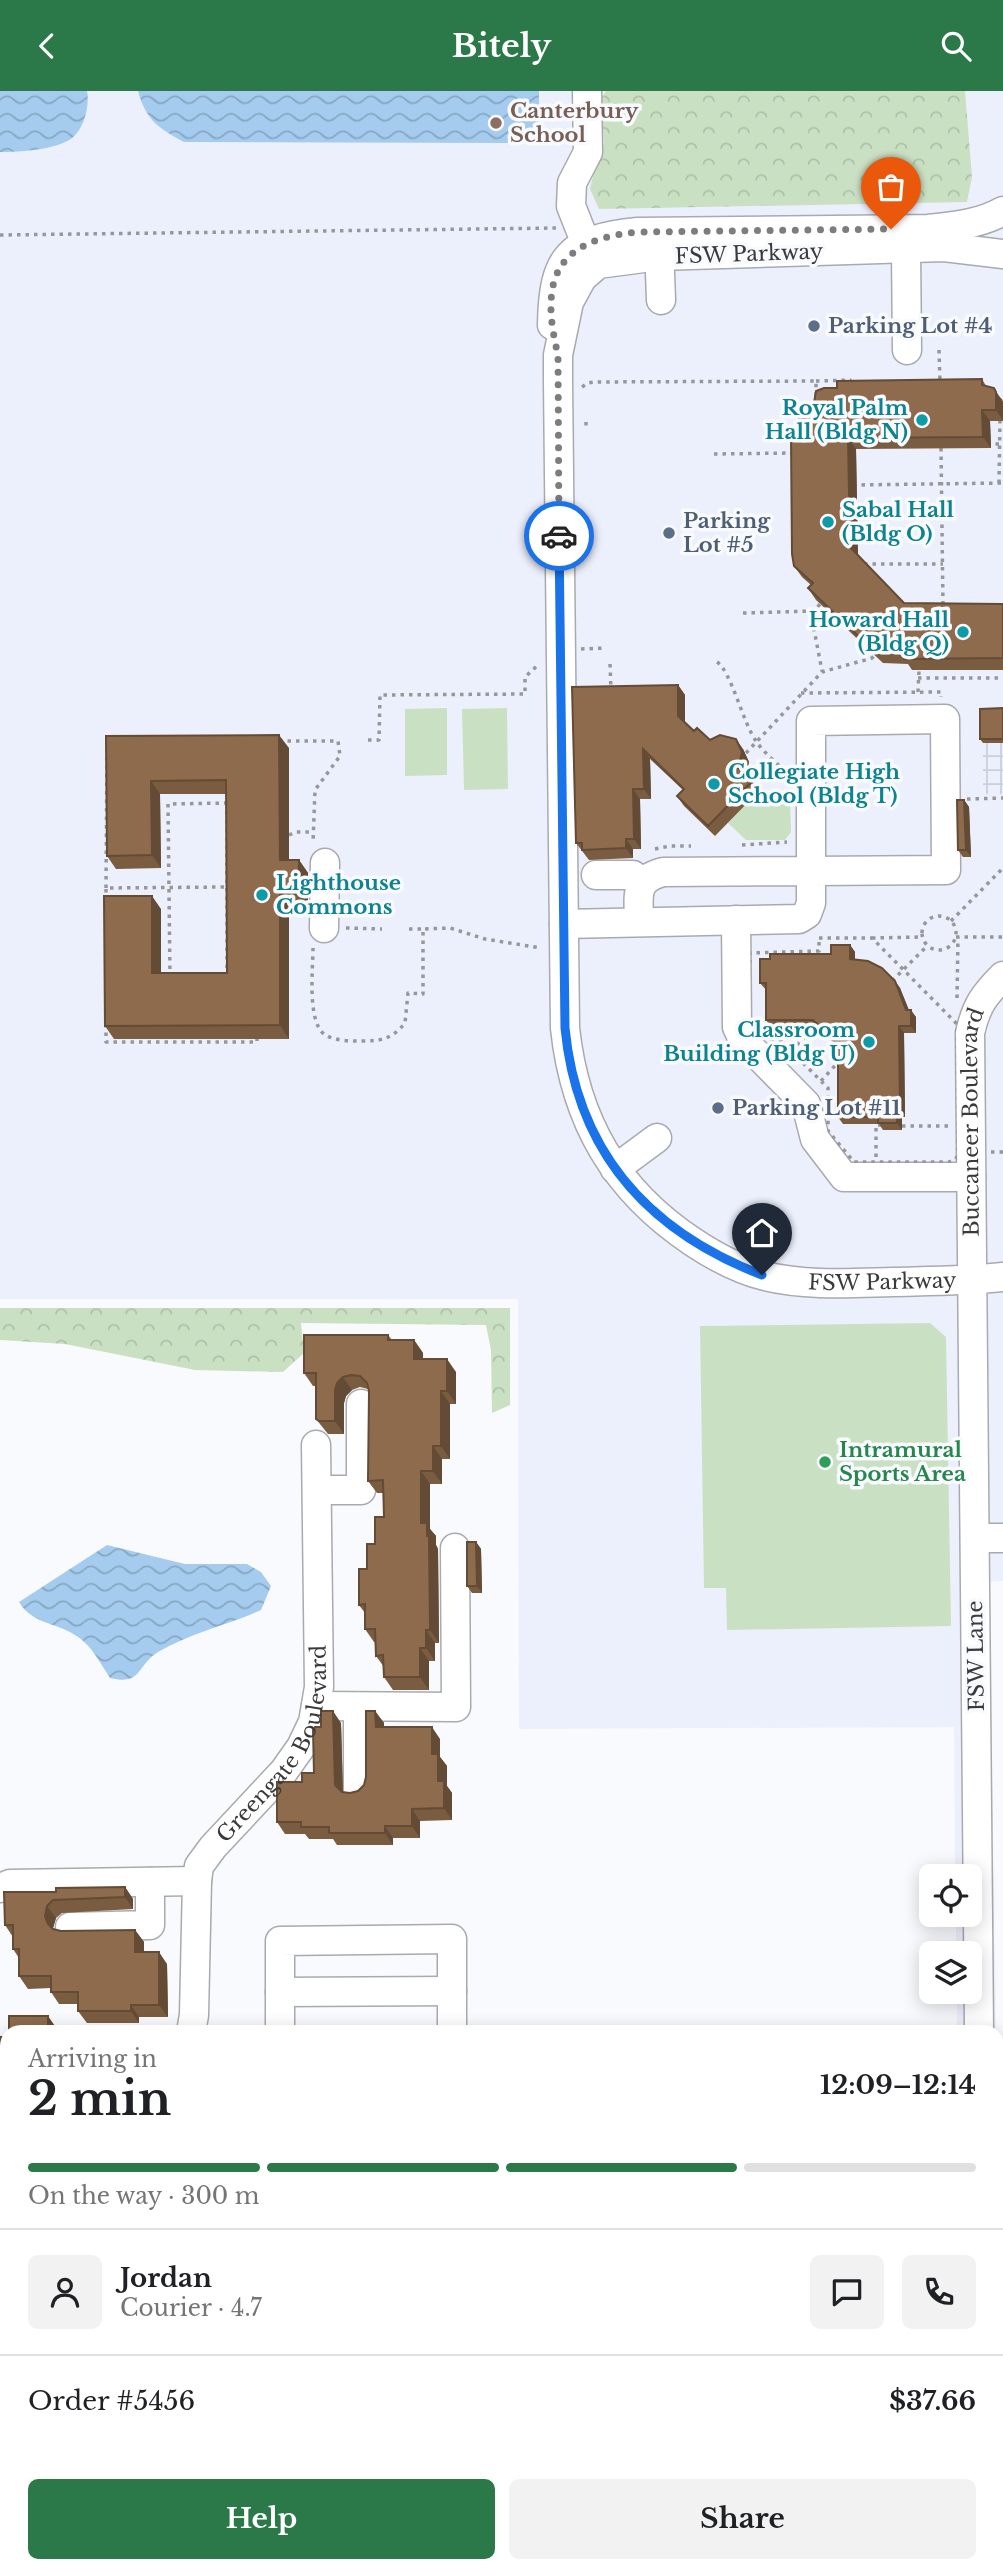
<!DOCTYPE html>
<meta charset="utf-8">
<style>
body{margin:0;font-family:"Libre Baskerville",serif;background:#f2f2f2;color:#202124;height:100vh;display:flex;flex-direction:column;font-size:26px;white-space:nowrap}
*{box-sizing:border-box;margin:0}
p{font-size:23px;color:#757577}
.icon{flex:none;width:38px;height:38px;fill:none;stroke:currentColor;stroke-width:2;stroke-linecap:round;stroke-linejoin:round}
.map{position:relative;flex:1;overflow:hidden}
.sheet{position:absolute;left:0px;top:1934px;width:1004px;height:548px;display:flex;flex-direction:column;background:#fff;border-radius:21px 21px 0 0;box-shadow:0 4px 18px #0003}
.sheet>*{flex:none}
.fabs{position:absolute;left:919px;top:1773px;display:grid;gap:14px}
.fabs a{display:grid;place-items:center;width:63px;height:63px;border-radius:10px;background:#fff;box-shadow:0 4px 18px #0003;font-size:35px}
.pin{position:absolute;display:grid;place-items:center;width:60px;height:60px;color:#fff;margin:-72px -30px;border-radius:50% 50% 50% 0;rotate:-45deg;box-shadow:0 0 7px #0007}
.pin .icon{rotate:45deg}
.courier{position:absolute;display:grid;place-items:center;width:70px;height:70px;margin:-35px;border:5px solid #1a73e8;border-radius:50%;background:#fff;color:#222;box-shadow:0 2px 9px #0007}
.headline em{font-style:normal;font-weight:700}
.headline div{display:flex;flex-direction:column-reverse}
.headline{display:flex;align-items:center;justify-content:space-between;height:119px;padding:0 28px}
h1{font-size:46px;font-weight:700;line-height:52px}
.bar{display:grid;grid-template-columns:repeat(4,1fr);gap:10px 7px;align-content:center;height:84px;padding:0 28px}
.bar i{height:9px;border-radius:5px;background:#e0e0e0}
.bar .active{background:#2b7949}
.bar p{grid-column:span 4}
.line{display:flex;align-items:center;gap:18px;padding:0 28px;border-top:2px solid #e0e0e0}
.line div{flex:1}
.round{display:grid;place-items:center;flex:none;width:74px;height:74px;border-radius:10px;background:#f2f2f2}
.cta{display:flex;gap:14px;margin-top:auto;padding:14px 28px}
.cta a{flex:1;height:80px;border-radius:10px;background:#2b7949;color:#fff;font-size:28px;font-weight:700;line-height:80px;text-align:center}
.cta a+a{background:#f2f2f2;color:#202124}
header{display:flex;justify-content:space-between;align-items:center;height:91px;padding:0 28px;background:#2b7949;color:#fff;font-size:32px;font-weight:700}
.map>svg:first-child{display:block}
</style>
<header><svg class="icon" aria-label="back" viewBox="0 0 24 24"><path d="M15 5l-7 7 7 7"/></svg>Bitely<svg class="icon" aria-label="search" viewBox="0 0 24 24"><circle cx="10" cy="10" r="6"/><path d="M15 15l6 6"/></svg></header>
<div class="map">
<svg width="1003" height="2481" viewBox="0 0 1003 2481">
<defs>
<pattern id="industrial-grid" width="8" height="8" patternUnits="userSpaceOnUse" patternTransform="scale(1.75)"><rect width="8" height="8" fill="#ecf0fc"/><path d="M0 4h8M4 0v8" fill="none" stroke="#cbcfd9"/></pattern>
<pattern id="forest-crowns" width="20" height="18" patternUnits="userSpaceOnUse" patternTransform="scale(1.75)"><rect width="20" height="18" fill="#cae0c3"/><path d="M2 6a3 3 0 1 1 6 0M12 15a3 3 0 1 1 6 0" fill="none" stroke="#aec1a8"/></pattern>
<pattern id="water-waves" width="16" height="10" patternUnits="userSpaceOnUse" patternTransform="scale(1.75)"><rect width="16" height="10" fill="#a5ccee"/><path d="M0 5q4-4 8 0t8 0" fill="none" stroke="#87a7c2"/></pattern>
</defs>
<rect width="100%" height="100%" fill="#f9fafe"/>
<path fill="#ecf0fc" d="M0 0H1003V1490L989 1491 996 1941H957V1901L970 1900V1862H956V1824H970V1785H955L954 1636 519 1638 518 1208H0Z"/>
<path fill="url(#industrial-grid)" d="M983 652H1003V703H983Z"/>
<path fill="#cae0c3" d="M447 617V684L405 685V618Z
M507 617 508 698 464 699 462 618Z
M763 697 769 707H790L791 741 785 749H746L728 732 750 709 753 712 758 707 756 704Z
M930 1232 946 1246 951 1535 727 1539 726 1497H704L700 1235Z"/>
<path fill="url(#forest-crowns)" d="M606 0H965L972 86 967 111 599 118 590 98 598 64 604 52 601 8Z
M0 1217H510V1314L492 1322 491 1259 486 1234 301 1232 304 1262 283 1281 195 1279 65 1253 0 1249Z"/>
<path fill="url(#water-waves)" d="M0 0H87C90 14 84 38 72 47 57 59 18 61 0 61Z
M138 0H539V35L520 52 184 51C158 37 146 29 138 0Z
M107 1454 185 1473H247L261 1481 271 1495 261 1519C228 1534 190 1542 158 1561 137 1574 142 1595 110 1587 100 1572 91 1553 75 1544 55 1531 32 1533 19 1511Z"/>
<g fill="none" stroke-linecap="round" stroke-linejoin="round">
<defs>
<g id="minor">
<path d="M586 153 571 115 572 92 588 61 587 0"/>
<path d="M906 159 907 259"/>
<path id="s1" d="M1003 163 944 156 659 165 598 173 582 187 569 211 558 264V290L565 937C575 1030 615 1099 693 1151 714 1165 740 1179 765 1185 806 1195 850 1192 892 1191 929 1190 966 1190 1003 1186"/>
<path d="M661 209 659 154 663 151"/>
<path d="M552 234C553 165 569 148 638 141L928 138C955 135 980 133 1003 120"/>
<path d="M596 784H633L642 791"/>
<path d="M736 829 737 936 743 949 806 1013 815 1048 844 1086H971"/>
<path d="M564 833 799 828 807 823 811 812V630L945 628 946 779 811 780 663 781C633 789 639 805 639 831"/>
<path d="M324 837 325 772"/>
<path d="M615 1078 657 1047"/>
<path d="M317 1399H361V1313"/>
<path d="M975 1447H1003"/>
<path d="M316 1615 456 1616 455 1457"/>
<path d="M358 1698V1616"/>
<path d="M0 1797 10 1793 197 1790"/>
<path d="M70 1836 150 1834V1791"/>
<path d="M280 1901 452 1900"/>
<path id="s2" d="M191 1941 194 1924 197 1790 199 1775 213 1756 284 1680 301 1656 313 1631 319 1596 316 1354"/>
<path d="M280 1941V1850L452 1848V1941"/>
<path id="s3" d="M979 1941 970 942C976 915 984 904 1003 885"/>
<path d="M0 2377H7"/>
<path d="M998 2392H1003"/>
<path d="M849 2474V2481"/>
<path d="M412 2480 750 2474"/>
<path d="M366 2481V2474"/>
</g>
<path id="major" d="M998 2305H1003
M0 2310H7
M998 2352H1003
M0 2357H7"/>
</defs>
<use href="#minor" stroke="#a8aaaf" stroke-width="31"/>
<use href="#major" stroke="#d8d8d8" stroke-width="38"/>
<path stroke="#97979a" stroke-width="3.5" stroke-dasharray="3.5 5" stroke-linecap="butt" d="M0 144 557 137
M939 259 940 291
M816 290 850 289V292
M582 296 588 292 594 291 816 290V305
M586 331V338
M987 353H999
M941 357 943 516
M714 363 792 362
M999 392 1000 328
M853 394 1003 392
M864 473H943
M814 520 813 533 822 580
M743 522 814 520 821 512
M581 558 605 557
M717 571C731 580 743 632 756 650 764 662 777 672 787 682
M610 573 611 599
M918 587H1003
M918 601 919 579
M801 602 941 601V606
M368 649H379L380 604 525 603V586L538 574
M279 650H338L340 665 315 699 313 752
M746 662 822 581 872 567 875 564
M967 708 1003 707
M227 712V885L170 886 168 713Z
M289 744 296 741H313
M742 754 787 751
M655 758 670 755H691
M106 797 107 652
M106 810V797L226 796
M922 842a17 17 0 1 1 34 0a17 17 0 1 1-34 0Z
M951 830 1003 777
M346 837 382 838
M409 838H423
M956 846H1003
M819 847H872L957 933 958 1061 956 1068 949 1071H854L828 1040V997L780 949H759C742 932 750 885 750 862L819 860Z
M872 847 922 846
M313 857C313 877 307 930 324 943 334 950 350 950 362 950 381 950 392 948 405 932L408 902 423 903V838L450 837 485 848 541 857
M892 890 927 855
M957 907 958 846
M106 933V951H257V948
M791 960 814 936
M821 990 841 968
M902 1035H949
M991 1061H1003
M876 1066V1034H883"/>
<use href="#minor" stroke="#fff" stroke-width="28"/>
<use href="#major" stroke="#cebb8a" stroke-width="35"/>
</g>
<path fill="#7a5c41" d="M982 288 986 295 1002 308 1003 311V330H990L991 357 856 358 858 464 904 512 1003 513V579H912L908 573 883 572 816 509 808 497 811 494 802 486 794 475 798 345 814 312 837 297Z
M678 594 685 604V631L694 640 710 649 743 658 749 671 746 685 752 690 759 700 715 745 684 715 677 705 683 699 650 668 651 708H640L641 758H633V767L589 769 576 752Z
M1003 617V652H983L980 648Z
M106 645 289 657V769H299L308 782V812H289V948H114L105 935 161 818V882H227L226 703H160L161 777 116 778 107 765Z
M964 709 969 716 971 766H963L958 759Z
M850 854 855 861V868L895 890 900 897 909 919 916 926V942H904L905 1026H902V1039H883L879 1033H843L838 1026V956L818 936H771L766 929V899L760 892 770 868 831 863Z
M388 1244 392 1249H414L423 1262V1268L456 1281V1313H450V1368H442V1393H430V1438L436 1445V1454L438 1458 439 1552H435V1570H429V1599H393L384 1586V1576L376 1565V1551H374L365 1538V1522L359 1514 367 1478 384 1426 383 1402H377L368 1390V1298L360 1296 352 1299 346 1305 344 1312V1343H328L316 1328V1295H313L304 1282Z
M476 1451 481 1458 482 1502H472L467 1495Z
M375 1620 384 1632V1636L440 1648V1666L447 1675V1695L452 1702V1729L420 1730V1747H393V1754H337L333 1748H309L305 1743H285L277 1731 302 1691 314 1682 321 1636 341 1632 343 1701 350 1702 358 1700 364 1694Z
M125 1796 133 1808V1818L62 1822 56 1827 53 1837 54 1838 61 1840 135 1839 144 1851V1861L167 1873 168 1926H139V1932H87L78 1920V1913H59L51 1901V1897L28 1898 19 1885V1867L13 1858V1846L5 1834 56 1801Z
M0 1946H7V2100H0Z"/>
<path fill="#634b35" d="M994 297 1003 311V329L996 319Z
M982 319 990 330 991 357 983 346Z
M848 347 856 358 858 467 850 456Z
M678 594 685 604V635L678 625Z
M279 644 289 657V782L280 769Z
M736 648 743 658 749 671 745 687 738 677Z
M643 658 650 668 651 708 644 698Z
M151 690 160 703 161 777 152 764Z
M633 698 640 708 641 758 634 748Z
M964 709 969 716 971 766 966 759Z
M626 748 633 758V767L626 757Z
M299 769 308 782V812L298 799Z
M280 799 289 812V948L280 934Z
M152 805 161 818V896L152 882Z
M850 854 855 861V875L850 868Z
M895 890 900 897 911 925V919L916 926V942L911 935 906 919Z
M899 935 904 942 905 1026 900 1019Z
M897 1019 902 1026V1039L897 1032Z
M414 1249 423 1262V1281L414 1268Z
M447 1268 456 1281V1313L447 1300Z
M343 1286 352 1299 346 1305 344 1312V1343L335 1330V1299L337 1292Z
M441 1300 450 1313V1368L441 1355Z
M433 1355 442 1368V1393L433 1380Z
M421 1380 430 1393V1438L436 1445V1454L438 1458 439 1552 430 1539 427 1445 421 1432Z
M476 1451 481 1458 482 1502 477 1495Z
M426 1539 435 1552V1570L426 1557Z
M420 1557 429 1570V1599L420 1586Z
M333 1620 341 1632 343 1706 335 1694Z
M375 1620 384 1632V1648L376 1636Z
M432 1636 440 1648V1666L447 1675V1695L452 1702V1729L444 1717 432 1663Z
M412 1718 420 1730V1747L412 1735Z
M385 1735 393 1747V1754L385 1742Z
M125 1796 133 1808V1818L125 1806Z
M47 1815 56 1827 53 1837 56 1845 48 1833 45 1825Z
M135 1839 144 1851V1873L135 1861Z
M159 1861 167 1873 168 1926 159 1914Z
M131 1914 139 1926V1932L131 1920Z
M48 1925 57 1938V1941H48Z
M825 2474H833L832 2481H829Z
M974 2474H983V2481H974Z"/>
<path fill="#8e6b4c" stroke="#634b35" stroke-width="2" d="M982 288V294L994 297 996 301V319H982L983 346 848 347 850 456 904 512 1003 513V567L904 568V562L875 561 808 497 813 492 794 475 792 463 791 345H798L800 316 814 312 816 300 824 297H837V290Z
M678 594V625L694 640 697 637 710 649 720 644 736 648 742 661 738 677 752 690 708 735 677 705 684 698 643 658 644 698H633L634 748H626V757L582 759V752H576L572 596Z
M1003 617V648H980V618Z
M279 644 280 769H299L298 799H280V934L105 935 104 805H152V882H227L226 689 151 690 152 764 107 765 106 645Z
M957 709H964L966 759H958Z
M831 854H850V868L868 870 882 877 895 890 906 919H911V935H899L900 1019H897V1032H878V1026H838V953L813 929H766V892H760V868H770V863H831Z
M304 1244H388V1249H414V1268H447V1300H441V1355H433V1380H421V1432H427V1445H429L430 1539H426V1557H420V1586H384L383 1564 376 1565 375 1538H365V1513L359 1514V1478H367V1453H375V1426H384L383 1389 368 1390 369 1300 367 1292 360 1285 351 1284 343 1286 337 1292 335 1299V1330H319L316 1328V1282H304Z
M467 1451H476L477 1495H467Z
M321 1620H333L335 1694 342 1701 350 1702 358 1700 364 1694 366 1686V1620H375L376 1636H432V1663H438V1690H444V1717L412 1718V1735H385V1742H329V1736H301V1731H277V1691H302V1682H314L313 1639 315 1636H321Z
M125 1796V1806L53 1809 47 1815 45 1825 48 1833 53 1838 61 1840 135 1839V1861H159V1914H131V1920H78V1901H51V1885H19V1858H13V1834H5L4 1801H56V1797Z
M9 1925H48V1941H9Z
M0 1946H7V2094V2087H0Z
M810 2474H825L826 2477 830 2481H810Z
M855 2474H974V2481H849L854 2477Z
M308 2477 310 2481H298Z"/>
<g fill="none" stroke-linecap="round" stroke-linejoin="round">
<path stroke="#7d7d80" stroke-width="7" stroke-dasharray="0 12.6" d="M559 445 558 264C539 187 556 149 638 141L891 138"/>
<path stroke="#1a73e8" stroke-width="9" d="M559 445 565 937C577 1061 648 1140 762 1184"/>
</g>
<circle fill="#8d6e63" stroke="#f9fafe" stroke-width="2.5" cx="496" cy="32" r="7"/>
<g fill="#5c6f8a" stroke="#f9fafe" stroke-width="2.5">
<circle cx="814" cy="235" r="7"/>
<circle cx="669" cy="442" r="7"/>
<circle cx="718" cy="1017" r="7"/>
</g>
<g fill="#0f9aa8" stroke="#f9fafe" stroke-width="2.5">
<circle cx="922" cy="329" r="7"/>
<circle cx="828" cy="431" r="7"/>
<circle cx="963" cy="541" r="7"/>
<circle cx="714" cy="693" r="7"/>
<circle cx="262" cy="804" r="7"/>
<circle cx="869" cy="951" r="7"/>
</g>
<circle fill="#2e9e5b" stroke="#f9fafe" stroke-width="2.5" cx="825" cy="1371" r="7"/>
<g text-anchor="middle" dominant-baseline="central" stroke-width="7" stroke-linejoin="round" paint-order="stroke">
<g font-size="21" font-weight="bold" fill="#785e54" stroke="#f9fafe" text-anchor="start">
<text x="510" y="20">Canterbury<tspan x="510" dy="24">School</tspan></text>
</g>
<g font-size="21" fill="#3a3a3c" stroke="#f9fafe">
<text transform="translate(749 163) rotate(-2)">FSW Parkway</text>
<text stroke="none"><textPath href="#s3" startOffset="910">Buccaneer Boulevard</textPath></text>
<text stroke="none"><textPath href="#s1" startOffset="1638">FSW Parkway</textPath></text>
<text transform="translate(976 1565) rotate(-91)">FSW Lane</text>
<text stroke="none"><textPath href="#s2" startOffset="315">Greengate Boulevard</textPath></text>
</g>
<g font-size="21" font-weight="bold" fill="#4e5e75" stroke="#f9fafe" text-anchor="start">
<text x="828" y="235">Parking Lot #4</text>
<text x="683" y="430">Parking<tspan x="683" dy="24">Lot #5</tspan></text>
<text x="732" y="1017">Parking Lot #11</text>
</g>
<g font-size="21" font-weight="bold" fill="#0d838f" stroke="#f9fafe" text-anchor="end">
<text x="908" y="317">Royal Palm<tspan x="908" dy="24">Hall (Bldg N)</tspan></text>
<text x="842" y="419" text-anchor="start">Sabal Hall<tspan x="842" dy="24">(Bldg O)</tspan></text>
<text x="949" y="529">Howard Hall<tspan x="949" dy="24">(Bldg Q)</tspan></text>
<text x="728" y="681" text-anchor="start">Collegiate High<tspan x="728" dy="24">School (Bldg T)</tspan></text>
<text x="276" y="792" text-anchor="start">Lighthouse<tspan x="276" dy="24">Commons</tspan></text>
<text x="855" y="939">Classroom<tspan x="855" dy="24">Building (Bldg U)</tspan></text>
</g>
<g font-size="21" font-weight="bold" fill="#27864d" stroke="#f9fafe" text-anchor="start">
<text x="839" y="1359">Intramural<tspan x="839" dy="24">Sports Area</tspan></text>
</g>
</g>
</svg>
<div class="fabs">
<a><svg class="icon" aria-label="locate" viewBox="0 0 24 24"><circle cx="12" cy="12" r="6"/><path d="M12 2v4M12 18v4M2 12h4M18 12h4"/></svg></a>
<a><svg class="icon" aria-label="layers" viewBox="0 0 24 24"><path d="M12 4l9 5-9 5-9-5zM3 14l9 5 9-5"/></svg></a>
</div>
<div class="pin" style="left:891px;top:138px;background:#ea580c"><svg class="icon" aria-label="bag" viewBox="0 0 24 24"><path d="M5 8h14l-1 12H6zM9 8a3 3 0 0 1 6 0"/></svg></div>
<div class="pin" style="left:762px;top:1184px;background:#1f2937"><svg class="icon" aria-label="home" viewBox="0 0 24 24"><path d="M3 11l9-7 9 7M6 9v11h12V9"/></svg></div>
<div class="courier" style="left:559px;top:445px"><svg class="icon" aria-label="car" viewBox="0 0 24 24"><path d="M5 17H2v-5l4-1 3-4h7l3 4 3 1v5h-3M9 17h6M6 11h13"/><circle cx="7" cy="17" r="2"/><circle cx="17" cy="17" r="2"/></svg></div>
<section class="sheet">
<div class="headline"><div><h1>2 min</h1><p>Arriving in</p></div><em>12:09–12:14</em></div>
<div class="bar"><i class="active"></i><i class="active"></i><i class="active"></i><i></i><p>On the way · 300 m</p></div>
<div class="line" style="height:126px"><a class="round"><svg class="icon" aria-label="person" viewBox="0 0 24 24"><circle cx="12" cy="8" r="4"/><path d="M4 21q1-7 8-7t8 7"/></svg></a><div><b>Jordan</b><p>Courier · 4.7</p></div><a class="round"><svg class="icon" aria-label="chat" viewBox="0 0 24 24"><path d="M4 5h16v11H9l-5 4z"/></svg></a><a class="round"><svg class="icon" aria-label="phone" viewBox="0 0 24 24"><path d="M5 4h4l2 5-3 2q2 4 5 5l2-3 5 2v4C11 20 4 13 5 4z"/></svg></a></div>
<div class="line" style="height:91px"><div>Order #5456</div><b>$37.66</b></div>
<div class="cta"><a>Help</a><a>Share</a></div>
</section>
</div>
